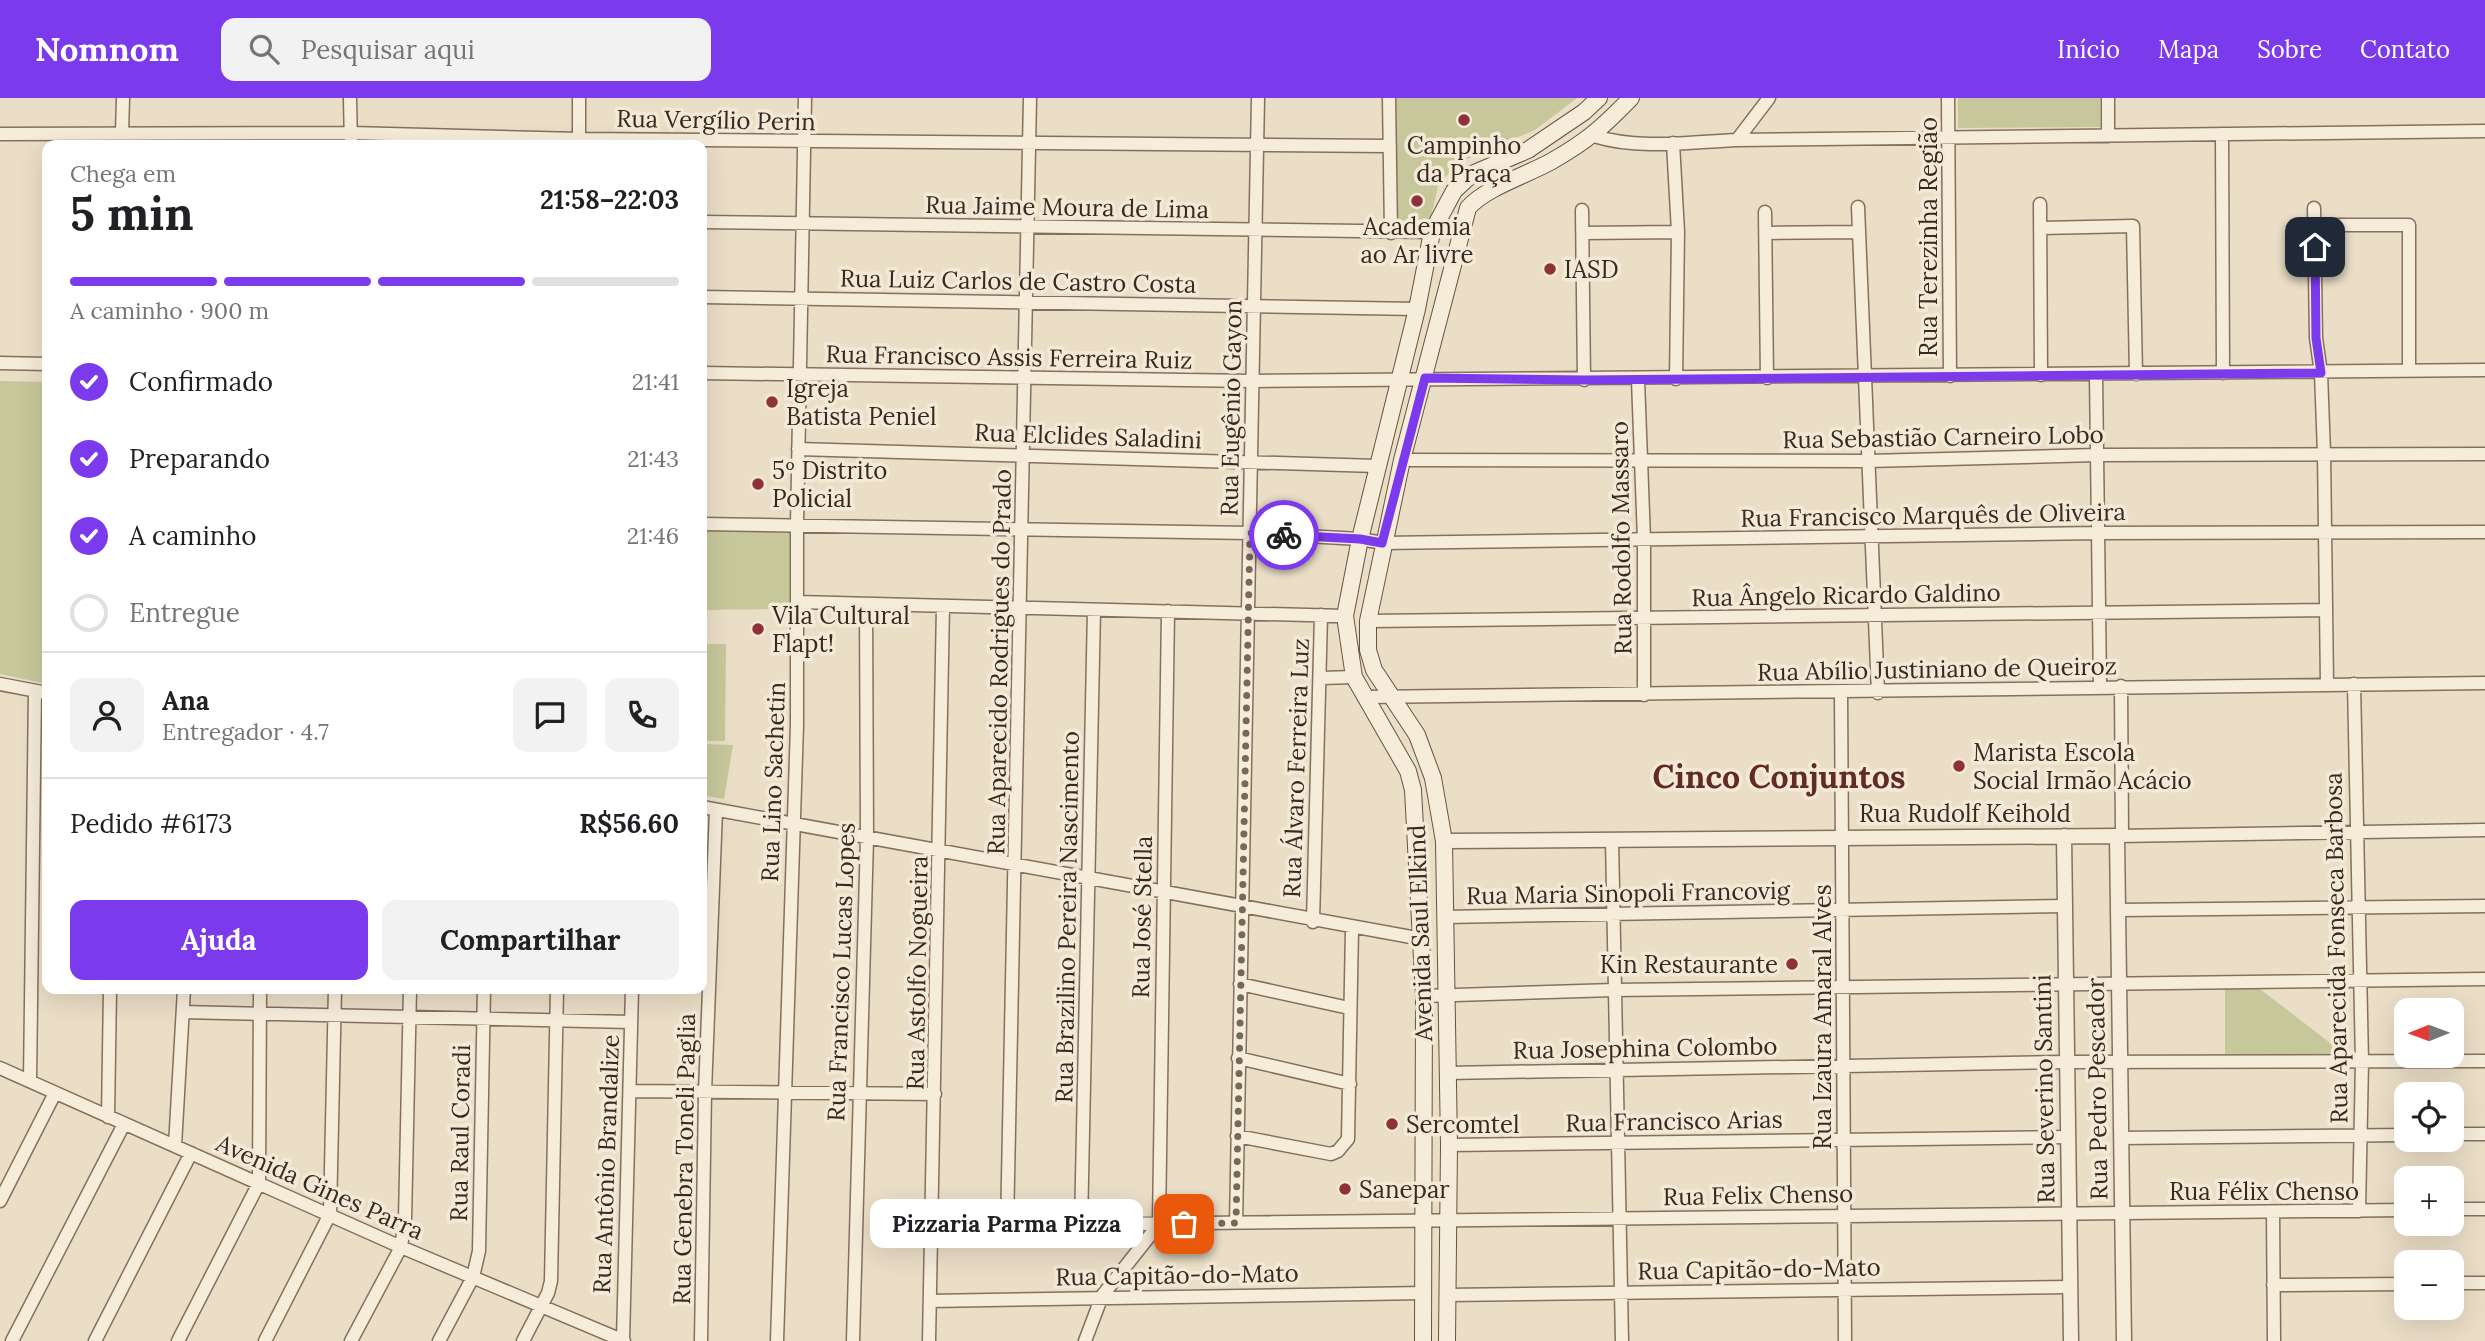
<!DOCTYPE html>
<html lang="pt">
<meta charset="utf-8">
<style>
body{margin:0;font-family:Lora,serif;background:#f2f2f2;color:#202124;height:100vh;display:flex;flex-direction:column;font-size:26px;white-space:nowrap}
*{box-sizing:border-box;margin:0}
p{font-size:23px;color:#757577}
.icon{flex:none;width:38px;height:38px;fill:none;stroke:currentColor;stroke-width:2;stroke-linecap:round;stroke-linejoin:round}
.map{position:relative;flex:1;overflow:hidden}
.drawer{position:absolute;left:42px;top:42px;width:665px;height:854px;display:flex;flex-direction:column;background:#fff;border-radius:14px;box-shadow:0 7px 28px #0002}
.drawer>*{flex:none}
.needle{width:46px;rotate:269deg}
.tools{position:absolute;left:2394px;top:900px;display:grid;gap:14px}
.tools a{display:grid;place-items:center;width:70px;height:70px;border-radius:14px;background:#fff;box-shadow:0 7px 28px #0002;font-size:35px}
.pin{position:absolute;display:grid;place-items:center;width:60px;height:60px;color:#fff;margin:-30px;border-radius:14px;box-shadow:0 4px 10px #0006}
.courier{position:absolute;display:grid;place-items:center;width:70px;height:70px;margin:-35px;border:5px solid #7c3aed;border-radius:50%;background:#fff;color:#222;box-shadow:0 2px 9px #0007}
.bubble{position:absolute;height:49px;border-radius:14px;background:#fff;box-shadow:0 7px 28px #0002;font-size:23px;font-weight:800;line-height:49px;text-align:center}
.overview em{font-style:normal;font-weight:800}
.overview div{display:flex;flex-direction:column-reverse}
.overview{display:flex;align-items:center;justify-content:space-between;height:119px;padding:0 28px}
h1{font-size:46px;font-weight:800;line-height:52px}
.bar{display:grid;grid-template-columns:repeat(4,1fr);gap:10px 7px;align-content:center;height:84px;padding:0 28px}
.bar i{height:9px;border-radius:5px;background:#e0e0e0}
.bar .selected{background:#7c3aed}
.bar p{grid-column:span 4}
.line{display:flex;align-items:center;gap:18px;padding:0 28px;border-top:2px solid #e0e0e0}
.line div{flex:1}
.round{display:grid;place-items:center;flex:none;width:74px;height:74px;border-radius:14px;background:#f2f2f2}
ol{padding:0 28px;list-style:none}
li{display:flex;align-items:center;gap:21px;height:77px}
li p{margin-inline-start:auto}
li .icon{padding:7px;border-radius:50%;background:#7c3aed;color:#fff;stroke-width:4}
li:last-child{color:#757577}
li i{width:38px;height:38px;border:4px solid #e0e0e0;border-radius:50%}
.primary-button{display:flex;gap:14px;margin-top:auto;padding:14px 28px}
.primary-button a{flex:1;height:80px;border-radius:14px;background:#7c3aed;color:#fff;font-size:28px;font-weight:800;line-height:80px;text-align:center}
.primary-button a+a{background:#f2f2f2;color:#202124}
header{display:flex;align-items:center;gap:42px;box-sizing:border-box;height:98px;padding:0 35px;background:#7c3aed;color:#fff}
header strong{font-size:33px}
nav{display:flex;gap:38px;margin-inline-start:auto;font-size:24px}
.search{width:490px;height:63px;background:#f2f2f2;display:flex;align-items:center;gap:18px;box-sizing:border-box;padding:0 24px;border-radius:14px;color:#757577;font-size:26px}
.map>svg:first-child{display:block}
</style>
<header>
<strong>Nomnom</strong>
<div class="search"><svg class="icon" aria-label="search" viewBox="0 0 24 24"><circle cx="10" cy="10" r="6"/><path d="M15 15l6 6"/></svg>Pesquisar aqui</div>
<nav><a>Início</a><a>Mapa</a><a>Sobre</a><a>Contato</a></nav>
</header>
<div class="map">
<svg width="2485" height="1243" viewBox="0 0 2485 1243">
<rect width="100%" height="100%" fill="#ebdec7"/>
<path fill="#c6c89b" d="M1395 0H1577L1535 32 1467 61 1439 84 1430 123 1398 124Z
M1958 0H2100V29L1958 30Z
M0 283 47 284V586L0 576Z
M702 431 790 435 795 442 792 511 702 512Z
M702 546H726L725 643H702Z
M702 646 733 647 724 701 702 697Z
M2225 891H2260L2347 958 2225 957Z"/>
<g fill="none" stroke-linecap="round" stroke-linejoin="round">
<defs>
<path id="minor" d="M350 0 351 47
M579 0V47
M1389 0 1391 135
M1948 0 1950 278
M2108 0V38
M122 35 123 0
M0 36 351 35 579 41 1390 48
M2222 36 2223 275
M1594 38C1639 52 1690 44 1737 42L2485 33
M1737 42 1769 0
M1673 45 1678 134 1676 281
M2040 106 2041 277
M1858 109 1878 595
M2314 110 2316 240 2321 275 2324 355 2327 586
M1582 112 1584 282
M1765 114 1767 280
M702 124 1432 134
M2314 127H2409V273
M2041 130 2133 128 2136 276
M1583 135 1678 134
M1766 135 1857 134
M702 199 1417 211
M0 265 47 266
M702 275 1252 283 2485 272
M2096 277 2100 588
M1638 282 1644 441V597
M798 351 1377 368
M1402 362 1868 363 2097 357 2485 356
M702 426 1250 435 1360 441 1383 445 2098 435 2485 434
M798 504 1345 518
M1368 523 2326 512
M1321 580 1354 579
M0 586 47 595
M2354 586 2362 964 2359 1113
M2121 588 2122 738
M1841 595 1845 1243
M1365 599 2485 585
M702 709 1422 841
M2117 738 2485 732
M1612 742 1622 1243
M2118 812 2485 808
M1445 819 2065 808
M1313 824 1321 517
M1240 886 1349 910
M1424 898 1614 892 2485 881
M183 914 631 924
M1238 960 1350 986
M0 970 401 1149 624 1243
M1447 975 2067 964 2485 963
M30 983 35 593
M630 993 935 996
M108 1019 110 891
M2452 1036H2485
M1237 1038 1331 1056 1338 1053 1348 1041 1352 831
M2121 1040 2406 1037
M1449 1047 2068 1039
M175 1048 184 891
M0 1103 55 995
M2452 1111H2485
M2273 1114 2274 1243
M1236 1125 1258 0
M1159 1126 1168 513
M932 1128 2406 1112
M1081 1128 1094 512
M1007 1129 1030 0
M2452 1185H2485
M2273 1187 2406 1186
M1448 1197 2070 1189
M930 1203 1424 1195
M623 1242 632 891
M12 1243 124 1026
M95 1243 191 1055
M178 1243 259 1085 260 891
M265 1243 330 1116 335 891
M351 1243 401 1149 405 1122 410 891
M439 1243 473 1179 479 1153 484 891
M523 1243 548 1195 551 1183 557 891
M701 1243 705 994 716 712
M777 1243 797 627V427L805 0
M853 1243 867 740 866 507
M929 1243 943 508
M1085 1243 1102 1198 1159 1126"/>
<path id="tertiary" d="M2064 738 2071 1243
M1444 743 2117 738 2124 1243"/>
<path id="secondary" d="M1423 1243 1424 898 1413 692 1408 673 1354 579 1345 518 1360 441 1417 211 1432 134 1454 93 1472 76 1528 52 1584 14 1599 0
M1447 1243 1449 1047 1444 743 1433 680 1417 637 1374 572 1368 552V523L1402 362 1468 110C1485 90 1527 77 1552 63 1587 43 1603 29 1631 0"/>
</defs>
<use href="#minor" stroke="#85705e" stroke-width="15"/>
<use href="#tertiary" stroke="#85705e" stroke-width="17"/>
<use href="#secondary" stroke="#675241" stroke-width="18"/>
<use href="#minor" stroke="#f6ecda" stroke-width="12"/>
<use href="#tertiary" stroke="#f6ecda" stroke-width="14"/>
<use href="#secondary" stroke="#f6ecda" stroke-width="16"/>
</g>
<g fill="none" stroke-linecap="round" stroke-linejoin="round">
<path stroke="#76695a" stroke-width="7" stroke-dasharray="0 12.6" d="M1184 1126 1236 1125 1250 435 1284 437"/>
<path stroke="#7c3aed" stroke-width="9" d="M1284 437 1360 441 1382 445 1425 280 1584 282 2321 275 2316 240 2315 149"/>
</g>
<g fill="#8f3238" stroke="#f3e9d6" stroke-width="2.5">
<circle cx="1464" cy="22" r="7"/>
<circle cx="1417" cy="103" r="7"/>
<circle cx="1550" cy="171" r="7"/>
<circle cx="772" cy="304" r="7"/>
<circle cx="758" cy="386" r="7"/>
<circle cx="758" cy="531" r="7"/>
<circle cx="1959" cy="668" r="7"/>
<circle cx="1792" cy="866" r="7"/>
<circle cx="1392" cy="1026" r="7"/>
<circle cx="1345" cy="1091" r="7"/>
</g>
<g text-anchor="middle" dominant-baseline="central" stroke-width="7" stroke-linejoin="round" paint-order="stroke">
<g font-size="24" fill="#372a20" stroke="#f3e9d6">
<text transform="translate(716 22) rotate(1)">Rua Vergílio Perin</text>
<text transform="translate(1067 109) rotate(1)">Rua Jaime Moura de Lima</text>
<text transform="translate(1928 139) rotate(-90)">Rua Terezinha Região</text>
<text transform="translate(1018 183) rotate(1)">Rua Luiz Carlos de Castro Costa</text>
<text transform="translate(1009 259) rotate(1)">Rua Francisco Assis Ferreira Ruiz</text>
<text transform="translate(1231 310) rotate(-89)">Rua Eugênio Gayon</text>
<text transform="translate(1088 338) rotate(2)">Rua Elclides Saladini</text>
<text transform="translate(1943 339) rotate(-1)">Rua Sebastião Carneiro Lobo</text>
<text transform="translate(1933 417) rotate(-1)">Rua Francisco Marquês de Oliveira</text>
<text transform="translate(1621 440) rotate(-91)">Rua Rodolfo Massaro</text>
<text transform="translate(1846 497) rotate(-1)">Rua Ângelo Ricardo Galdino</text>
<text transform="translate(999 564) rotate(-89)">Rua Aparecido Rodrigues do Prado</text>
<text transform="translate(1937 571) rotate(-1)">Rua Abílio Justiniano de Queiroz</text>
<text transform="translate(1296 670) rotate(-88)">Rua Álvaro Ferreira Luz</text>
<text transform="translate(773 684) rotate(-88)">Rua Lino Sachetin</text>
<text x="1965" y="715">Rua Rudolf Keihold</text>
<text transform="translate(1628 795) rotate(-1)">Rua Maria Sinopoli Francovig</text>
<text transform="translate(1067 819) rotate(-89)">Rua Brazilino Pereira Nascimento</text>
<text transform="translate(1142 819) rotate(-89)">Rua José Stella</text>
<text transform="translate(1420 835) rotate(-92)">Avenida Saul Elkind</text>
<text transform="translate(2336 850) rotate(-91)">Rua Aparecida Fonseca Barbosa</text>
<text transform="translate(841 874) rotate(-88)">Rua Francisco Lucas Lopes</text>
<text transform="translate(917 875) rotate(-89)">Rua Astolfo Nogueira</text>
<text transform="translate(1822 919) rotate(-90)">Rua Izaura Amaral Alves</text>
<text transform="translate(1645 950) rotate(-1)">Rua Josephina Colombo</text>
<text transform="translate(2044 991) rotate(-91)">Rua Severino Santini</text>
<text transform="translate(2097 991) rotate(-91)">Rua Pedro Pescador</text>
<text transform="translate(1674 1023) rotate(-1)">Rua Francisco Arias</text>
<text transform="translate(460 1035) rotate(-89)">Rua Raul Coradi</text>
<text transform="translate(684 1061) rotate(-89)">Rua Genebra Toneli Paglia</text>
<text transform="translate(606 1066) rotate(-88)">Rua Antônio Brandalize</text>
<text transform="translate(320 1089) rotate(24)">Avenida Gines Parra</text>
<text x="2264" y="1093">Rua Félix Chenso</text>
<text transform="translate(1758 1097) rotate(-1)">Rua Felix Chenso</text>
<text transform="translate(1759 1171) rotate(-1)">Rua Capitão-do-Mato</text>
<text transform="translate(1177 1177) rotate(-1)">Rua Capitão-do-Mato</text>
</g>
<g font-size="24" fill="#372a20" stroke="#f3e9d6" text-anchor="start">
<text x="1464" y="47" text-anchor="middle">Campinho<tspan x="1464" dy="28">da Praça</tspan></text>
<text x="1417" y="128" text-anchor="middle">Academia<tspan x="1417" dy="28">ao Ar livre</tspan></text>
<text x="1564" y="171">IASD</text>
<text x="786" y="290">Igreja<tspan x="786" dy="28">Batista Peniel</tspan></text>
<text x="772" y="372">5º Distrito<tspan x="772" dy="28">Policial</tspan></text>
<text x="772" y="517">Vila Cultural<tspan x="772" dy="28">Flapt!</tspan></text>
<text x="1973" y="654">Marista Escola<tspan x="1973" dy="28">Social Irmão Acácio</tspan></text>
<text x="1778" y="866" text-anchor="end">Kin Restaurante</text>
<text x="1406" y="1026">Sercomtel</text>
<text x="1359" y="1091">Sanepar</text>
</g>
<g font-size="32" font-weight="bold" fill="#602c23" stroke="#f3e9d6">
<text x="1779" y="678">Cinco Conjuntos</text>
</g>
</g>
</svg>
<div class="tools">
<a><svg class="needle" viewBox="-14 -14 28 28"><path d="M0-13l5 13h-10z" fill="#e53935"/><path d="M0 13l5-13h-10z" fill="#757577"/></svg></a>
<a><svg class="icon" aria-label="locate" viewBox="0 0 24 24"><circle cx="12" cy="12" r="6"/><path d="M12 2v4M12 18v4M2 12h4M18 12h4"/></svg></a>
<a>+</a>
<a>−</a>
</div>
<div class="pin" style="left:1184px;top:1126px;background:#ea580c"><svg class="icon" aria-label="bag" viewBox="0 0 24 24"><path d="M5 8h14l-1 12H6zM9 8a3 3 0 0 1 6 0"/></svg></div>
<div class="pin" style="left:2315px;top:149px;background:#1f2937"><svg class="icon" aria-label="home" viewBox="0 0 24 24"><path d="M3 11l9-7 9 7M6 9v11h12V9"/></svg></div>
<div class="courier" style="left:1284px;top:437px"><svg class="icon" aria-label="bike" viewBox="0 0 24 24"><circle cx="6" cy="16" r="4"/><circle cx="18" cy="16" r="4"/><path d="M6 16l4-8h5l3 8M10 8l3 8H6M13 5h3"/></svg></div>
<div class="bubble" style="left:870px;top:1101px;width:273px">Pizzaria Parma Pizza</div>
<section class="drawer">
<div class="overview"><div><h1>5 min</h1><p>Chega em</p></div><em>21:58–22:03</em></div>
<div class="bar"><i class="selected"></i><i class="selected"></i><i class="selected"></i><i></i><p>A caminho · 900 m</p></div>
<ol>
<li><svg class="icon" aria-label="check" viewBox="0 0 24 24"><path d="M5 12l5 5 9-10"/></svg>Confirmado<p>21:41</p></li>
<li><svg class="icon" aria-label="check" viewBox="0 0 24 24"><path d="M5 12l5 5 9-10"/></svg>Preparando<p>21:43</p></li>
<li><svg class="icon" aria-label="check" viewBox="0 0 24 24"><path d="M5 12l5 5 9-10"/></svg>A caminho<p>21:46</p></li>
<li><i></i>Entregue</li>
</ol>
<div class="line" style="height:126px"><a class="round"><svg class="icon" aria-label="person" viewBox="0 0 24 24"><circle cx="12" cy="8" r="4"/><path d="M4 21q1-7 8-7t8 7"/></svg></a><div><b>Ana</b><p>Entregador · 4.7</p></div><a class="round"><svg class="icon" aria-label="chat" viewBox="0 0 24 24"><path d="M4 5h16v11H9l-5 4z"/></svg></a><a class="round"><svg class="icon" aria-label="phone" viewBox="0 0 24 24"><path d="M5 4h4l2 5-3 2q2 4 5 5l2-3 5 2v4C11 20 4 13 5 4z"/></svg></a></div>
<div class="line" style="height:91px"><div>Pedido #6173</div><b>R$56.60</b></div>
<div class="primary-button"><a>Ajuda</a><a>Compartilhar</a></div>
</section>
</div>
